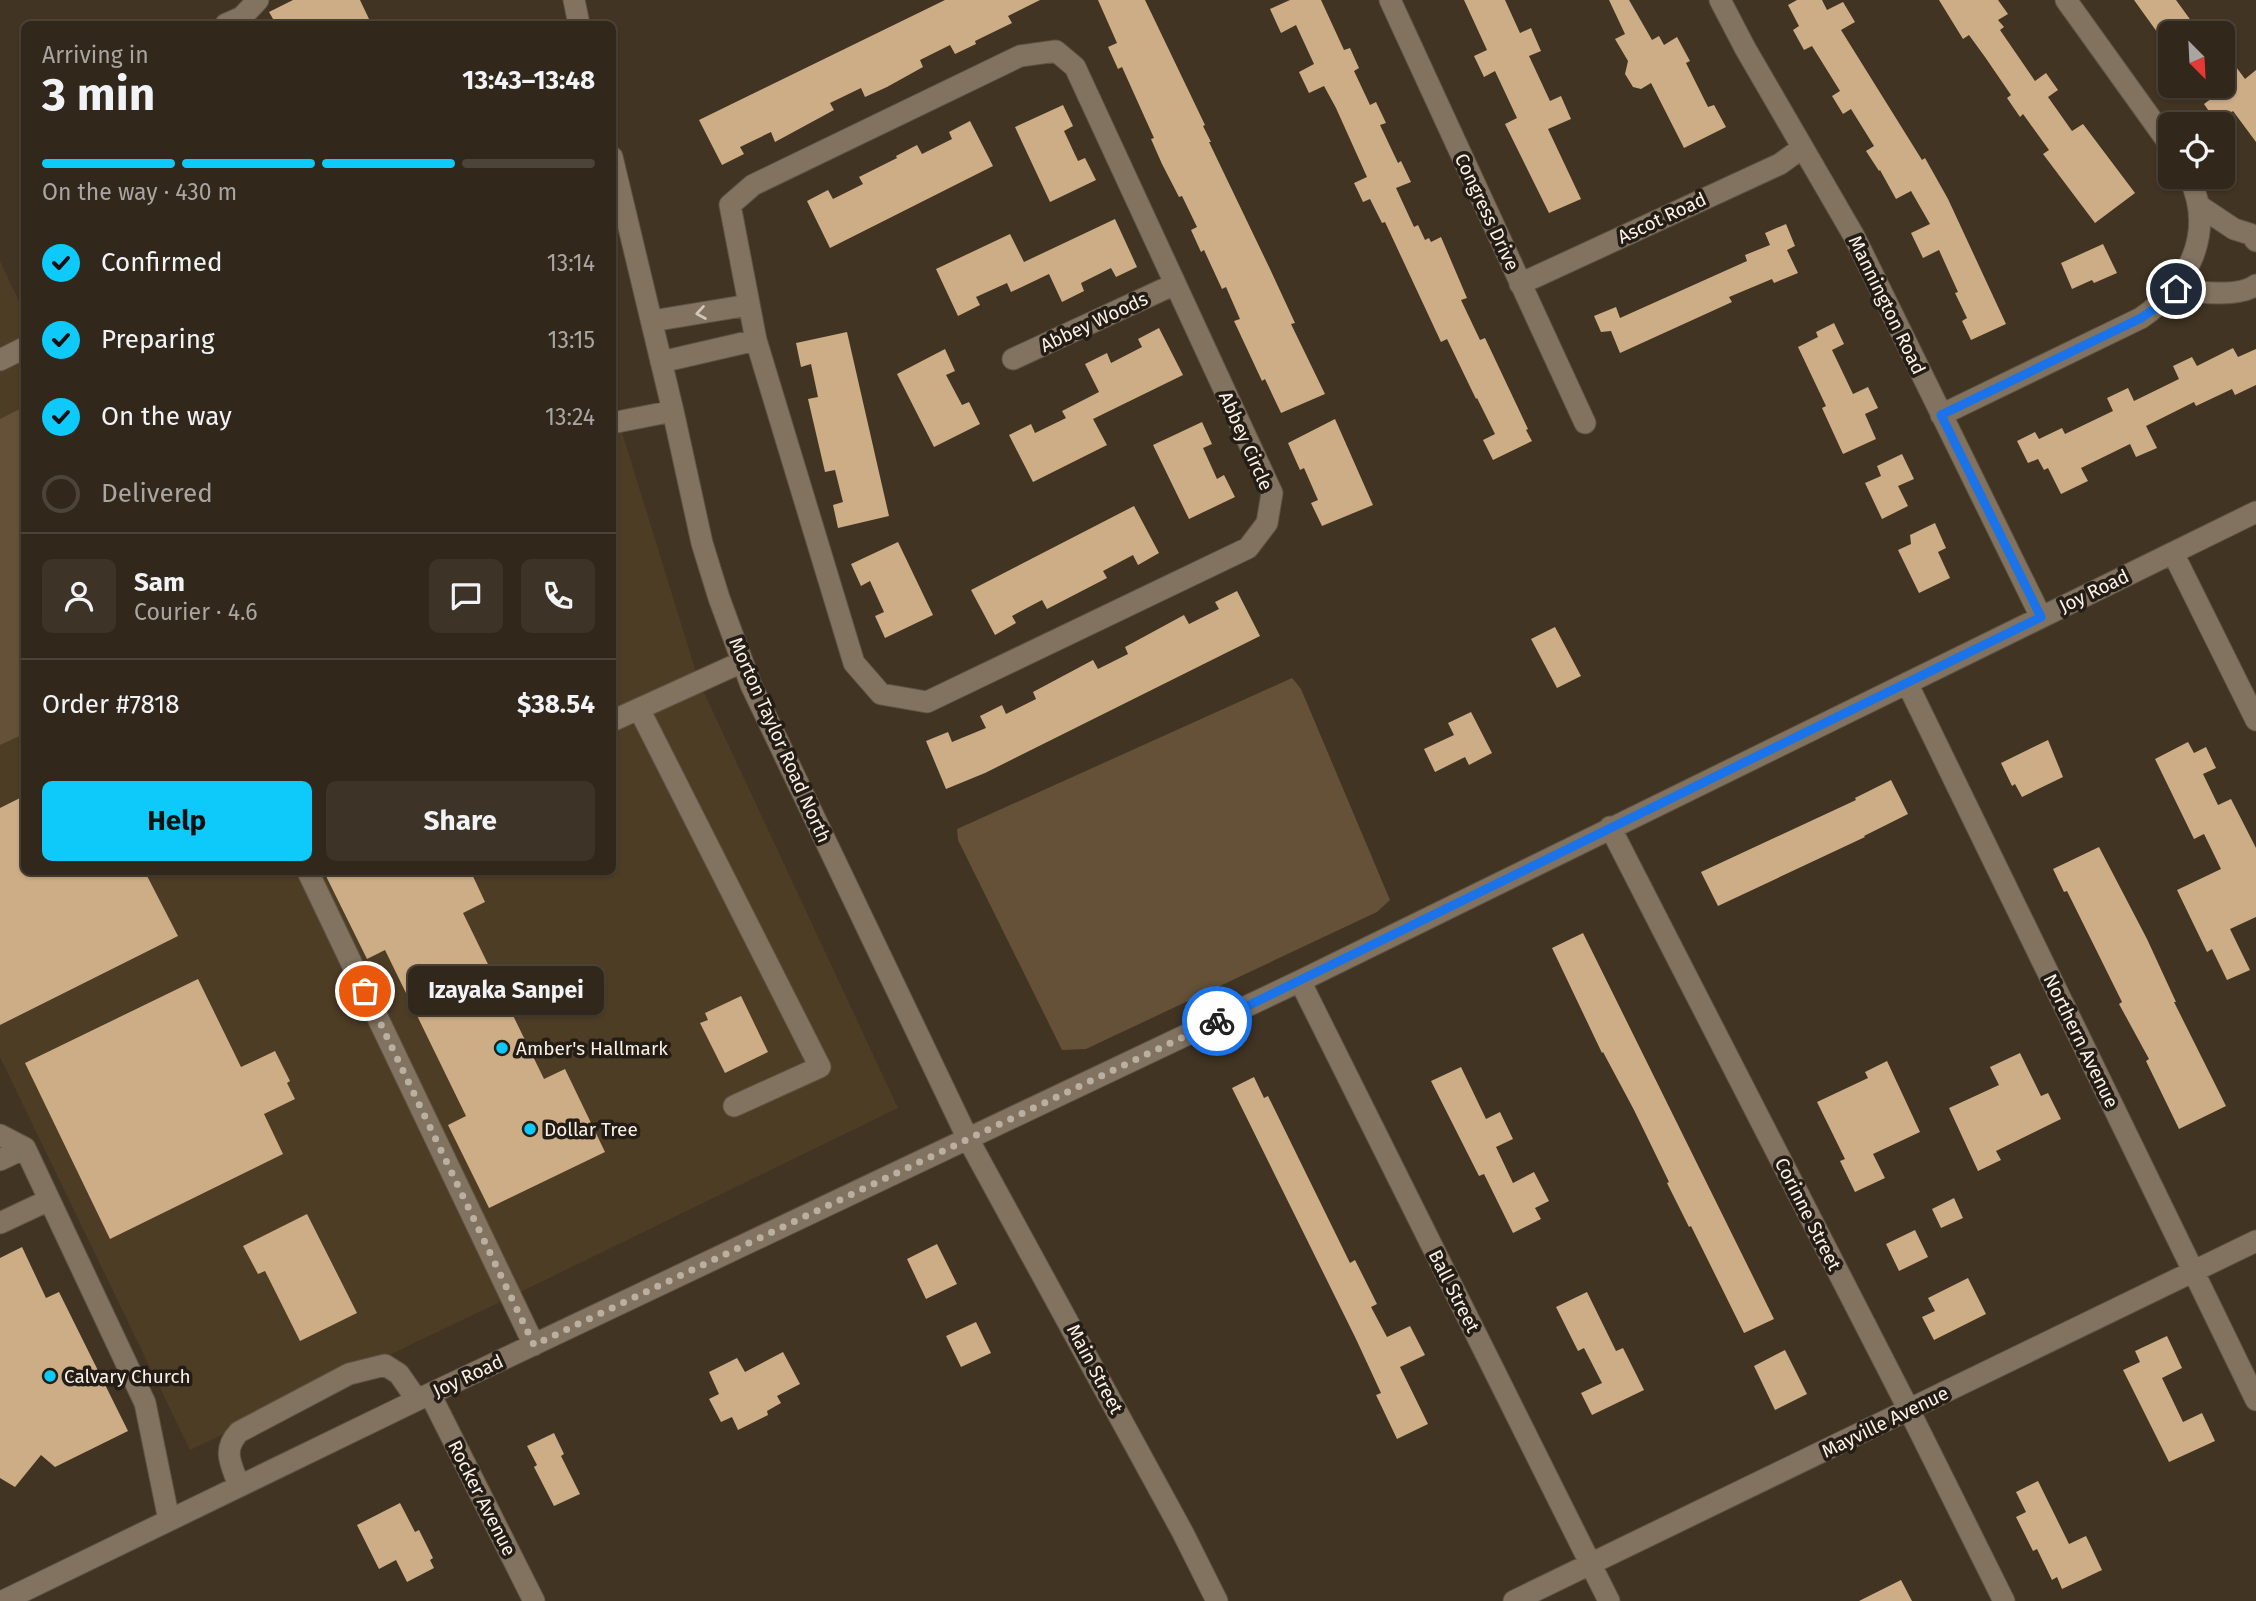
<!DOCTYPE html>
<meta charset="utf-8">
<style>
body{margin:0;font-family:"Fira Sans",sans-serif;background:#3d3327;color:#f1f3f6;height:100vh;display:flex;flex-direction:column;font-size:26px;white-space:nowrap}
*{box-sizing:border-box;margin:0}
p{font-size:23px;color:#a8a5a2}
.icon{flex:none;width:38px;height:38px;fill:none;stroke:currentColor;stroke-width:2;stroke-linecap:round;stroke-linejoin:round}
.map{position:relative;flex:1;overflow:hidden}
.drawer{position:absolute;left:21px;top:21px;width:595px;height:854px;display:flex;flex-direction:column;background:#31271a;border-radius:10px;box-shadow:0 2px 5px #0004,0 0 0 2px #4c4439}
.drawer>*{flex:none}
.needle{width:46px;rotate:156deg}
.fabs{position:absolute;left:2158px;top:21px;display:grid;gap:14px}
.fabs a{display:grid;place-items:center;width:77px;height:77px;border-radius:10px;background:#31271a;box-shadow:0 2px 5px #0004,0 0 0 2px #4c4439;font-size:35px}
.pin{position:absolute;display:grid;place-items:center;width:60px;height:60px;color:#fff;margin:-30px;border:4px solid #fff;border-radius:50%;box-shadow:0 2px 7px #0007}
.courier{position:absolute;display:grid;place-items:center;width:70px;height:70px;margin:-35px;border:5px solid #1a73e8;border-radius:50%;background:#fff;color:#222;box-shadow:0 2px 9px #0007}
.bubble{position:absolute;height:49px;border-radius:10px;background:#31271a;box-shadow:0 2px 5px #0004,0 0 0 2px #4c4439;font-size:23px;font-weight:700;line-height:49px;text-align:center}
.overview em{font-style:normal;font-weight:700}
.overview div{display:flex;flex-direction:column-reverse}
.overview{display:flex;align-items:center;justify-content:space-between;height:119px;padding:0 21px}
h1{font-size:46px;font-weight:700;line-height:52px}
.bar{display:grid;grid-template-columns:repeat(4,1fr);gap:10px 7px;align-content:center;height:84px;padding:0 21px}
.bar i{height:9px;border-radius:5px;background:#4c4439}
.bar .active{background:#0ecafa}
.bar p{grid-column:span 4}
.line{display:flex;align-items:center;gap:18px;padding:0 21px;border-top:2px solid #4c4439}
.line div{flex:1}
.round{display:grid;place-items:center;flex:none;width:74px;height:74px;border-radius:10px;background:#3d3327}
ol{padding:0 21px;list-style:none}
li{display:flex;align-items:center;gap:21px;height:77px}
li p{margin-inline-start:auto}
li .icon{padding:7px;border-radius:50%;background:#0ecafa;color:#111;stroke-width:4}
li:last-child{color:#a8a5a2}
li i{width:38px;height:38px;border:4px solid #4c4439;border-radius:50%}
.action{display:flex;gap:14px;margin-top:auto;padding:14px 21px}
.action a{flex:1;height:80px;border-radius:10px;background:#0ecafa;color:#111;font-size:28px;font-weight:700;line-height:80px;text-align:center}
.action a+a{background:#3d3327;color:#f1f3f6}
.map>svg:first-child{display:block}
</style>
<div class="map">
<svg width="2256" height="1601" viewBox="0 0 2256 1601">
<rect width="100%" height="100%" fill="#413423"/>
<path fill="#4e3d25" d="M0 261 24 312V872H612L613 403 699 682 898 1108 500 1302 190 1450 0 1057Z"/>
<path fill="#655137" d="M24 407V734L0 745V419Z
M1292 678 1301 689 1390 900 1377 912 1086 1049 1062 1050 958 840 957 829Z"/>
<path fill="#cdad85" d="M293 0H360L369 19 358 24H276L269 12Z
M945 0H1040L1008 16 1012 23 975 41 976 44 955 54 950 45 920 60 923 67 887 87 865 97 861 88 830 103 834 110 775 142 771 132 740 147 744 154 722 165 699 120Z
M1098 0H1145L1205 125 1203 126 1211 142H1209L1270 269 1295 323 1291 324 1325 394 1281 413 1265 379 1262 381 1234 321 1240 319 1226 287 1222 289 1204 250 1201 252 1191 230 1197 227 1182 196 1179 197 1162 164 1151 139 1154 138 1122 67 1118 69 1108 47 1117 43Z
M1290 0H1321L1344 50 1350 48 1359 68 1354 71 1370 105 1376 102 1386 123 1380 125 1398 163 1401 161 1411 182 1396 188 1414 227 1418 225 1425 240 1429 238 1431 242 1441 237 1467 298 1461 300 1480 340 1485 338 1528 429 1526 430 1532 441 1493 460 1483 440 1495 434 1477 398 1476 399 1447 339 1441 342 1385 222 1382 223 1370 199 1363 202 1354 183 1367 177 1336 108 1324 86 1309 93 1299 72 1314 64 1296 25 1281 33 1270 9Z
M1464 0H1505L1520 33 1531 28 1541 51 1529 56 1550 101 1561 96 1571 119 1548 129 1581 199 1549 213 1505 124 1517 118 1495 71 1484 77 1474 56 1487 50Z
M1609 0H1629L1652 40 1659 36 1664 45 1677 37 1690 61 1686 63 1708 107 1714 105 1726 127 1684 148 1651 83 1641 89 1633 87 1625 74 1628 61 1615 39 1625 34Z
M1797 0H1822L1827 10 1843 2 1855 22 1841 30 1922 160 1925 158 1948 199 2006 324 1971 340 1962 321 1967 318 1955 293 1958 292 1939 250 1923 258 1911 233 1930 224 1911 191 1896 199 1880 170 1879 171 1866 151 1874 146 1851 109 1843 114 1832 96 1840 91 1812 46 1804 50 1793 30 1799 26 1788 5Z
M1939 0H1998L2008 14 1998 20 2004 27 2000 30 2035 81 2046 73 2058 90 2048 97 2072 131 2083 124 2135 193 2095 223 2043 154 2049 150 2023 114 2020 117 2007 98 2011 95 1985 57 1969 35 1963 39Z
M2134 0H2176L2200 33H2171L2170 31V50Z
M2222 48 2245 79 2256 70V142L2233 111 2217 123 2204 104 2216 95 2210 86H2222Z
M1063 105 1073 126 1064 131 1078 161 1085 158 1096 180 1050 202 1015 127Z
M970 121 993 166 830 248 807 201 828 190 833 199 863 184 859 177 897 158 896 156 917 145 922 154 952 139 949 132Z
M1115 219 1137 267 1116 277 1111 268 1081 283 1084 291 1062 302 1049 274 1011 292 1007 283 976 297 980 305 958 316 936 269 1010 234 1024 262Z
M1786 224 1795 246 1787 250 1798 273 1774 283 1772 279 1729 297 1732 302 1620 353 1611 331 1601 332 1594 316 1616 307 1620 318 1747 261 1745 255 1770 245 1765 233Z
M2103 244 2117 273 2094 283 2092 280 2072 289 2061 263Z
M1834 323 1844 344 1832 350 1853 394 1868 387 1878 408 1865 414 1876 439 1843 454 1822 408 1826 406 1798 347 1818 337 1816 332Z
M1159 328 1183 375 1093 419 1107 445 1033 482 1009 435 1031 424 1035 433 1066 418 1062 411 1099 392 1085 364 1107 353 1111 363 1142 347 1138 339Z
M847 332 889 516 838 528 833 505 843 502 835 470 825 472 808 399 818 397 811 364 801 367 796 343Z
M2233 348 2238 357 2256 349V385L2235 395 2232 389 2196 406 2194 402 2146 426 2157 448 2136 457 2130 444 2081 468 2088 481 2061 494 2048 468 2044 470 2038 459 2028 463 2017 441 2035 432 2039 439 2062 428 2065 434 2113 411 2107 398 2128 388 2134 401 2179 379 2173 366 2192 357 2197 366Z
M945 349 955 371 946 375 962 405 969 402 980 424 934 447 897 374Z
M1335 419 1373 505 1322 526 1311 503 1318 500 1304 468 1300 470 1288 443Z
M1202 422 1212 444 1203 448 1217 479 1224 475 1235 497 1189 519 1153 445Z
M1902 454 1914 479 1898 486 1908 506 1882 519 1865 483 1881 476 1877 466Z
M1134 506 1159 553 1138 565 1133 555 1103 571 1107 578 1047 609 1042 600 1012 616 1016 623 995 635 971 590Z
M1935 523 1946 548 1938 552 1950 578 1919 593 1898 550 1911 544 1910 535Z
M898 542 933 615 885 638 875 616 884 612 870 581 861 586 851 564Z
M1237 591 1260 636 985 773 946 789 926 741 948 732 952 742 986 728 980 716 1002 705 1006 714 1036 699 1033 692 1093 660 1098 669 1128 654 1125 647 1184 615 1189 624 1219 609 1215 602Z
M1555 627 1581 676 1557 688 1531 639Z
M1471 712 1492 753 1469 765 1465 757 1435 772 1424 749 1454 735 1448 723Z
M2048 740 2063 777 2022 797 2015 784 2012 786 2001 763Z
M2188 742 2194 753 2206 747 2216 768 2203 774 2218 805 2231 799 2256 848V917L2230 929 2250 970 2227 980 2212 949 2207 952 2177 890 2221 869 2204 834 2194 839 2155 759Z
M1891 780 1908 814 1864 836 1865 837 1718 906 1701 872 1856 800 1855 798Z
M24 796V872H145L178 936 0 1025V808Z
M2099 847 2147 939 2176 1002H2174L2226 1106 2179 1129 2146 1061 2149 1059 2119 1004 2122 1002 2067 891 2064 892 2053 869Z
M324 872H471L485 902 463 913 544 1079 565 1069 605 1152 489 1208 448 1125 466 1116 385 950 367 959Z
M1583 933 1774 1319 1744 1333 1691 1226 1689 1227 1667 1183 1669 1182 1634 1110 1603 1052 1602 1053 1552 948Z
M198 979 241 1067 275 1051 290 1081 287 1083 295 1099 264 1114 283 1154 110 1239 25 1063Z
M741 996 768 1052 725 1073 700 1023 708 1020 705 1013Z
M2020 1053 2041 1096 2048 1093 2061 1119 1996 1151 2001 1160 1978 1171 1949 1108 1999 1085 1990 1067Z
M1887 1061 1920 1132 1873 1154 1885 1178 1855 1192 1840 1161 1845 1159 1817 1102 1868 1078 1865 1072Z
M1461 1067 1486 1119 1500 1112 1513 1139 1496 1147 1513 1183 1534 1172 1549 1201 1535 1208 1541 1219 1513 1233 1484 1174 1479 1176 1431 1081Z
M1254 1077 1264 1098 1268 1096 1350 1263 1355 1260 1377 1304 1371 1307 1387 1337 1410 1326 1425 1355 1400 1367 1428 1424 1397 1439 1376 1395 1381 1393 1356 1339 1232 1088Z
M1954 1198 1963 1218 1941 1228 1932 1209Z
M307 1214 357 1313 300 1341 265 1271 258 1274 243 1246Z
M1915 1230 1928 1257 1899 1271 1886 1244Z
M937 1244 957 1284 926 1299 907 1259Z
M22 1247 46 1298 59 1292 128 1431 55 1467 41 1455 15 1487 0 1478V1258Z
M1968 1278 1986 1314 1934 1340 1922 1317 1935 1311 1928 1298Z
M1587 1292 1616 1351 1623 1348 1644 1390 1592 1415 1581 1393 1602 1383 1584 1348 1578 1351 1556 1307Z
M976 1322 991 1353 961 1367 946 1336Z
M2167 1336 2182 1368 2162 1378 2183 1422 2202 1413 2215 1441 2169 1462 2123 1370 2140 1362 2135 1351Z
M1785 1350 1807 1394 1775 1410 1754 1366Z
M783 1352 800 1384 777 1396 781 1403 767 1411 768 1415 738 1430 732 1417 721 1422 709 1399 719 1394 709 1372 737 1358 745 1372Z
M554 1433 564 1454 561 1456 580 1494 554 1506 534 1467 537 1465 527 1446Z
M2038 1481 2069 1544 2086 1536 2102 1570 2062 1589 2057 1577 2052 1580 2037 1549 2033 1551 2016 1517 2026 1512 2016 1492Z
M400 1503 415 1532 419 1530 433 1558 430 1560 434 1568 407 1582 396 1560 379 1569 357 1525Z
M1901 1580 1912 1601H1859Z"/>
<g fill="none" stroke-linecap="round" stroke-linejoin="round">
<defs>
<path id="minor" d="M574 0 579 24
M1390 0 1585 423
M1720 0 1745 48 1854 236 2041 617
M2066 0 2170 145
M226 24 242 17 258 0
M1056 51 1075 67 1272 493 1267 523 1248 548 927 702 881 694 854 663 756 340 730 205 753 185 1020 56Z
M612 157 673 411 702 543 719 598 751 685 968 1139 1183 1533 1217 1601
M2198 205 2234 229 2250 234 2256 241
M1520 284 1780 164 1802 148
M2176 289C2197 292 2238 298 2256 285
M652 321 749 305
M1013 359 1175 284
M0 360 24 348
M661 362 756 340
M1941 415 2141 318C2188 286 2216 233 2189 177
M612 423 673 411
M2173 553 2256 720
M1907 683 2256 1400
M639 709 820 1067 734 1106
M612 721 742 662
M1610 827 1909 1410 2004 1601
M308 872 534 1345
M1300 981 1609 1601
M0 1135 25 1148 145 1403 169 1520
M0 1160 25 1148
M0 1223 49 1200
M430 1394 534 1601
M239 1486C232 1465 221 1451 239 1432L349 1374 385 1365 399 1374 417 1400
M3 1601 417 1400 1300 981 2256 512
M1514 1601 2256 1241"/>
</defs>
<use href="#minor" stroke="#5e5344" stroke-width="23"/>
<use href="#minor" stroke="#827360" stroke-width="21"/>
</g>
<defs><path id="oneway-chevron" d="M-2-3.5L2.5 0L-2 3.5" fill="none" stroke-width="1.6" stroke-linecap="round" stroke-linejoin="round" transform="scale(1.75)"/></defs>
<use stroke="#d1c6b8" href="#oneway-chevron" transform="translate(701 313) rotate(171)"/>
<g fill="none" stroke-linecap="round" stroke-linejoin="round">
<path stroke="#bab0a2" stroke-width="7" stroke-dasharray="0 12.6" d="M365 991 534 1345 1217 1021"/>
<path stroke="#1a73e8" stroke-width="9" d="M1217 1021 2041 617 1941 415 2141 318 2160 305 2176 289"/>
</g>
<g fill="#0ecafa" stroke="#231d15" stroke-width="2.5">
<circle cx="502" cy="1048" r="7"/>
<circle cx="530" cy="1129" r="7"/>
<circle cx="50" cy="1376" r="7"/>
</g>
<g text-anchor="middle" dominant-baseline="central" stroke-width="7" stroke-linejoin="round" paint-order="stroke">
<g font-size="19" fill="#fbf2e7" stroke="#231d15">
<text transform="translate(1487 212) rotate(65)">Congress Drive</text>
<text transform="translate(1662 218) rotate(-25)">Ascot Road</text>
<text transform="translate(1887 305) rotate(64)">Mannington Road</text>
<text transform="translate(1094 322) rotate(-25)">Abbey Woods</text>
<text transform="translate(1246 441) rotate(66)">Abbey Circle</text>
<text transform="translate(2094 591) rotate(-26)">Joy Road</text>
<text transform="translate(780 740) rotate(66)">Morton Taylor Road North</text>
<text transform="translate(2081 1041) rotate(64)">Northern Avenue</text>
<text transform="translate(1808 1214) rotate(63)">Corinne Street</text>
<text transform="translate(1454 1291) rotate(63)">Ball Street</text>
<text transform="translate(1095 1369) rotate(62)">Main Street</text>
<text transform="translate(468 1376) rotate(-25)">Joy Road</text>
<text transform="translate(1885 1422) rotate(-26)">Mayville Avenue</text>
<text transform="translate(482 1498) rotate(63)">Rocker Avenue</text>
</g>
<g font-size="19" fill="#fbf2e7" stroke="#231d15" text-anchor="start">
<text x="516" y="1048">Amber's Hallmark</text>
<text x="544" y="1129">Dollar Tree</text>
<text x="64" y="1376">Calvary Church</text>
</g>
</g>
</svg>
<div class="fabs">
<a><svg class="needle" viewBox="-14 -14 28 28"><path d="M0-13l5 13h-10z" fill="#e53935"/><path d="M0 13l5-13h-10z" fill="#a8a5a2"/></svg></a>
<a><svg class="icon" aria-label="locate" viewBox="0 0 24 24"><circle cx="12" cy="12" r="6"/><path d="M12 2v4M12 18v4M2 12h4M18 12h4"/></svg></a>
</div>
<div class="pin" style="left:365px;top:991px;background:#ea580c"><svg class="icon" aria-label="bag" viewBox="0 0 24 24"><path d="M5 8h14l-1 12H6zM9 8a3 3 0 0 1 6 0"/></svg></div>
<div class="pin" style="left:2176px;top:289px;background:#1f2937"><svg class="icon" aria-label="home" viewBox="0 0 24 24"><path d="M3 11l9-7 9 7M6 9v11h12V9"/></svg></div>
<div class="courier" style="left:1217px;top:1021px"><svg class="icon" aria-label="bike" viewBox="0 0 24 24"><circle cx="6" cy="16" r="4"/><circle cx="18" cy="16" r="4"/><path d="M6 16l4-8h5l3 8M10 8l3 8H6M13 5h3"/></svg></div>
<div class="bubble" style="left:408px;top:966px;width:196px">Izayaka Sanpei</div>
<section class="drawer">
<div class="overview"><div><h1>3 min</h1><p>Arriving in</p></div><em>13:43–13:48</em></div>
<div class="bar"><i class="active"></i><i class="active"></i><i class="active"></i><i></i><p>On the way · 430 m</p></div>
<ol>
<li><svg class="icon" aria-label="check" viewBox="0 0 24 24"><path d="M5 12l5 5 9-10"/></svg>Confirmed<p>13:14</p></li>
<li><svg class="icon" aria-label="check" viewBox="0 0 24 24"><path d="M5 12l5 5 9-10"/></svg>Preparing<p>13:15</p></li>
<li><svg class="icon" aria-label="check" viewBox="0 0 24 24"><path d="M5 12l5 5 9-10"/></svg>On the way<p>13:24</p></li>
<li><i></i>Delivered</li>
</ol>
<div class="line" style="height:126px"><a class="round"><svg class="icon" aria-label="person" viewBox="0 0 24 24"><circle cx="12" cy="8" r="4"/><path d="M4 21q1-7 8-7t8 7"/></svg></a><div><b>Sam</b><p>Courier · 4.6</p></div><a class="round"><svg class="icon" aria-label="chat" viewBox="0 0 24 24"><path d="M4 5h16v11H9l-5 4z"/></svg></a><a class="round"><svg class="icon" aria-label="phone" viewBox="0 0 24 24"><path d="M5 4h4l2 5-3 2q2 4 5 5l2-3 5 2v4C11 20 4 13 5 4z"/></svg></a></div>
<div class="line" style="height:91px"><div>Order #7818</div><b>$38.54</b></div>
<div class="action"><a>Help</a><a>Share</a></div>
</section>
</div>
